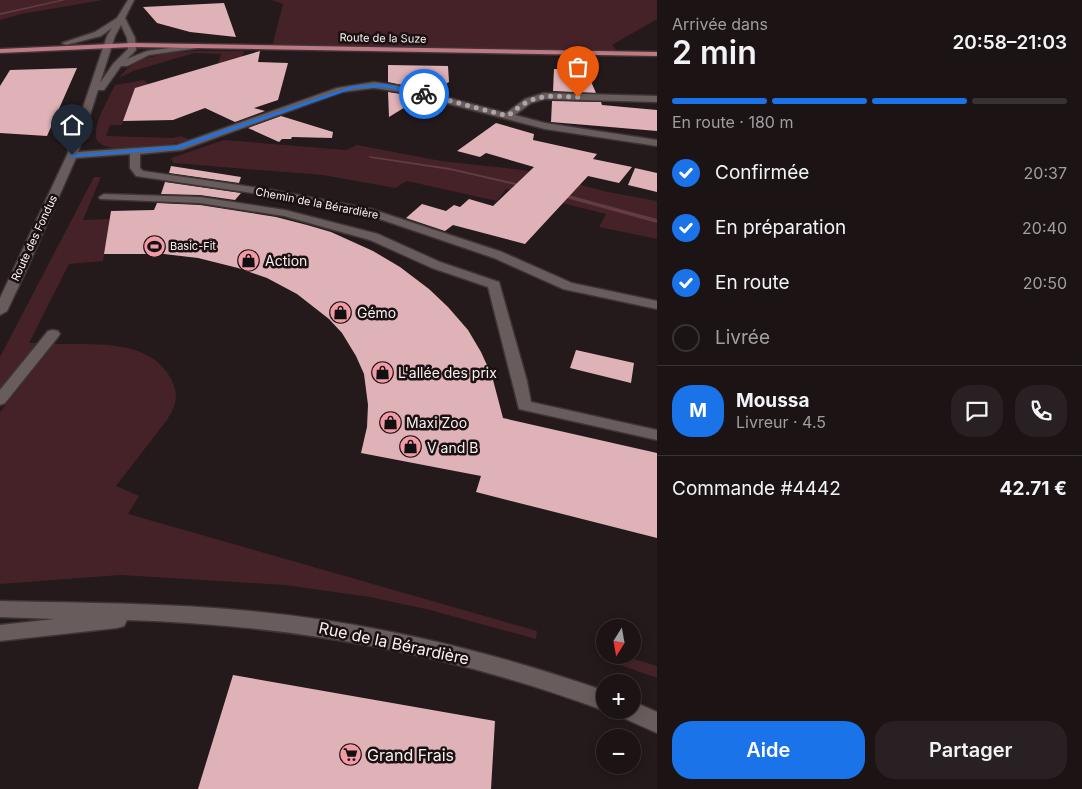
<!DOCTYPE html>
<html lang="fr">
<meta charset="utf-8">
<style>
body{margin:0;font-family:Inter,sans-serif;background:#282022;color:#f1f3f6;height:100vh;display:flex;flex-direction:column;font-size:19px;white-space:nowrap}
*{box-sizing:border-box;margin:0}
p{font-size:16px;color:#a09ea0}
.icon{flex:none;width:28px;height:28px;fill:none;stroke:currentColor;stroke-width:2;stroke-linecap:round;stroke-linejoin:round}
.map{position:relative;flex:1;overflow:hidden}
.side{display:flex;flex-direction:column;background:#1b1314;width:425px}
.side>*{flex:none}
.needle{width:32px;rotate:191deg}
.fabs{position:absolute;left:596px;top:619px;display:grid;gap:10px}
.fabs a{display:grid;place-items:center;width:45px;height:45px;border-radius:50%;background:#1b1314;box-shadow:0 2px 12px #0003,0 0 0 1px #393234;font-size:25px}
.pin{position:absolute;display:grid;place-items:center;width:42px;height:42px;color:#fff;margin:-51px -21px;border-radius:50% 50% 50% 0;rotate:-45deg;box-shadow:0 0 5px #0007}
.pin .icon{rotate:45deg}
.courier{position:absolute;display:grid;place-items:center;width:50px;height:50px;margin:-25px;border:4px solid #1a73e8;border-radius:50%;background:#fff;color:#222;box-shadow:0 1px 6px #0007}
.headline em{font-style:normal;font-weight:600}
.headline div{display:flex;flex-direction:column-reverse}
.headline{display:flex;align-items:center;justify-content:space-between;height:85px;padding:0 15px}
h1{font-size:32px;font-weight:600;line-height:38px}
.bar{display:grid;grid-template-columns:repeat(4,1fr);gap:8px 5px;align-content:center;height:60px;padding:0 15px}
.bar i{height:6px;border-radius:4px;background:#393234}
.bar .on{background:#1a73e8}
.bar p{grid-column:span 4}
.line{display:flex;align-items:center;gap:12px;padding:0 15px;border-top:1px solid #393234}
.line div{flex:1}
.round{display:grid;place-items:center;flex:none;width:52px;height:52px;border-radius:20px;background:#282022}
ol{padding:0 15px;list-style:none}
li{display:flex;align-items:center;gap:15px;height:55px}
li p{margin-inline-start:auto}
li .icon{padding:5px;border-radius:50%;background:#1a73e8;color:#fff;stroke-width:4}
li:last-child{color:#a09ea0}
li i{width:28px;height:28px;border:2px solid #393234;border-radius:50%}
.cta{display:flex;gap:10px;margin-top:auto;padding:10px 15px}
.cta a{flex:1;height:58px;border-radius:20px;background:#1a73e8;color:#fff;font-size:20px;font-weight:600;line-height:58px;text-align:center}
.cta a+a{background:#282022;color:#f1f3f6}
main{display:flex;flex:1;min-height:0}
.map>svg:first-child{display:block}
</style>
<main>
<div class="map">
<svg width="657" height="789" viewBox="0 0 657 789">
<rect width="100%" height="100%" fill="#24191b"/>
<path fill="#452228" d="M0 0H103L21 14 0 20Z
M271 0H657V19L612 45 619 53 272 47 283 4Z
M198 51H244L231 94 132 97 122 125H110L106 136 173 138 181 136 190 140C175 144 96 159 96 136 95 120 108 100 115 85L144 80 157 92 223 63H218L221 54 194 53 133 71 119 78C136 53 171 53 198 51Z
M224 140 346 150 357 145 441 161 523 170 608 192 657 201V239L599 227 606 214 506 189 497 201 407 181 395 188 323 175 173 163 171 158Z
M94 177H101L83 220 110 219 103 261 69 264 29 343H38L0 392V357Z
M54 344C94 345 152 338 172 381 179 397 176 405 167 420L116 486 139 496 128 514 537 631 536 639 430 610 370 597 285 585 120 575 0 584V412Z
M605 652V655H621L657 666V678L603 659Z"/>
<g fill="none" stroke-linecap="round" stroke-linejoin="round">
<path fill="#623c41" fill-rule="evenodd" d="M60 0H66L0 15V13Z
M369 156 450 168 524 185 526 186 524 187 450 170 371 158 369 157Z
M561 193 657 219V223L559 196 558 195Z"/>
</g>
<path fill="#dfb2b7" d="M224 3 236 37 190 32 157 23 143 7Z
M260 51 258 62 288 63 278 100 254 108 265 111 235 122 205 108 173 120 123 121 135 88Z
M388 65 448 66 449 82 432 92 388 82Z
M77 68 47 136 0 133V86L10 70Z
M554 69 586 70 596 93 553 91Z
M388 92 407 95 420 98 389 117Z
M552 101 601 102 602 105 657 110V131L551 122Z
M281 116 333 132 332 138 292 137 291 139H282L279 142 248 128Z
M496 123 534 134 533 140 597 154 593 159 632 167 619 183 588 176 525 244 453 225 445 231 406 218 422 204 446 211 454 205 460 207 469 199 493 206 534 167 486 153 480 157 457 151Z
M171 166 241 177 239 183 169 173Z
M635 168 657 173V192L628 185Z
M165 182 241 193 235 200 200 195 161 194Z
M157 203 200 205 276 217 307 225 331 232 373 251 400 267 429 289 448 307 468 330 481 352 492 376 503 418 657 453V538L476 492 481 476 361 453 367 427 368 405 364 374 356 356 342 333 329 319 297 294 267 278 238 268 198 258 164 254H104L111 211 154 210Z
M576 350 634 363 631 383 570 368Z
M233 675 495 721 491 789H198Z"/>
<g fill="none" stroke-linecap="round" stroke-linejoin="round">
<defs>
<path id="minor" d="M128 0H134L125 18 135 38 136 50 127 59 147 51 198 44 202 46 198 48 149 55 127 66H121L104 90H98L78 152 177 145 337 88 374 82 407 87 506 113 525 99 544 93 657 96V102L545 99 531 103 515 115 545 123 657 140V146L545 129 407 93 374 88 342 92 182 150 140 154V168L143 171 267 189 371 209 502 252 572 283 657 301V309L563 289 494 258 365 214 267 195 136 176 130 168V154L76 158 25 273 7 311 0 315V298L67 155 107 36 112 28 101 36 66 45 62 43 95 32 117 18ZM121 25 127 38 128 49 113 64 100 83 115 36Z
M104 194 200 197 285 210 378 234 440 262 499 282 527 381 531 402 657 430V440L519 409 488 287 432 268 370 240 284 216 200 203 100 199 99 197Z
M53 330 58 331 60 334 58 337 5 403 0 405V390L48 331Z
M0 601C87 603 174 603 260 612 379 624 493 652 605 691V710H607L605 711C449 653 293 625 127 620L124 626 117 628 0 641V625L55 619 0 617Z
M632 701 657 712V733L621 717 618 710H632Z"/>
<path id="major" d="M133 43 657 52V56L133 47 0 53V49Z"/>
</defs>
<use href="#minor" stroke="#3c3435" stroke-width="3"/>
<use href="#major" stroke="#3c3435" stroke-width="3"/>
<use href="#minor" fill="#695c5d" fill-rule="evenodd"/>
<use href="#major" fill="#c07883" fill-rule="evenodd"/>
</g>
<path fill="#1a73e8" d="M385 84 427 94 424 96 385 87 355 88 178 149 72 157 69 155 177 146 353 86Z"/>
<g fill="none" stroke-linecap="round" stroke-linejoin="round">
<path stroke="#aea5a6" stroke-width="5" stroke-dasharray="0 9" d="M424 94 508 116C534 93 544 96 578 97"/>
</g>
<defs>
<symbol id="stadium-disc" viewBox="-11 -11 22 22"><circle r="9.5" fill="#f39aa7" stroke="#1b1012"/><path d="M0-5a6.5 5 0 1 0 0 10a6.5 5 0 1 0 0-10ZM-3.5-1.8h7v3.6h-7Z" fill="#111"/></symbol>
<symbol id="shop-disc" viewBox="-11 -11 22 22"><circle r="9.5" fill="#f39aa7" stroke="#1b1012"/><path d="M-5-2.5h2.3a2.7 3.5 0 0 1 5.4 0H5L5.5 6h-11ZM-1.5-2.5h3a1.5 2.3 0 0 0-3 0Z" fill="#111"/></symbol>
<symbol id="supermarket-disc" viewBox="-11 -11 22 22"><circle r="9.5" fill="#f39aa7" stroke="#1b1012"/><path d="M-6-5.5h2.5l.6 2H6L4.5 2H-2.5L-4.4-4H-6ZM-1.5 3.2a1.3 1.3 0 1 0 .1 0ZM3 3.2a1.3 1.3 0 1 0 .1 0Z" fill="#111"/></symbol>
</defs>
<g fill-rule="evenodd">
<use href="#stadium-disc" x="142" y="234" width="25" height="25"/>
<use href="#shop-disc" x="236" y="248" width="25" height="25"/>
<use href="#shop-disc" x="328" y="300" width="25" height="25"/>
<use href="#shop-disc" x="370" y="360" width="25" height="25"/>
<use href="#shop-disc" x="378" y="410" width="25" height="25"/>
<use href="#shop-disc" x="398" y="434" width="25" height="25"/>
<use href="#supermarket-disc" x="338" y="742" width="25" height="25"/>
</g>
<g text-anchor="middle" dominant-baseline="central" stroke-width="5" stroke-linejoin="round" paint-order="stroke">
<g font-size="11" fill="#f8f1f1" stroke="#1b1012">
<text transform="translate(383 38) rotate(1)">Route de la Suze</text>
<text transform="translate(317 203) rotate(11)">Chemin de la Bérardière</text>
<text transform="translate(34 238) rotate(-65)">Route des Fondus</text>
</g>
<g font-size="11" fill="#f8f1f1" stroke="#1b1012" text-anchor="start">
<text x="170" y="246">Basic-Fit</text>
</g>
<g font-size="14" fill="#f8f1f1" stroke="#1b1012" text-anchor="start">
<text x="265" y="260">Action</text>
<text x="357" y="312">Gémo</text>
<text x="398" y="372">L'allée des prix</text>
<text x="406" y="422">Maxi Zoo</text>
<text x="427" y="447">V and B</text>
</g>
<g font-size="16" fill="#f8f1f1" stroke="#1b1012">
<text transform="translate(394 643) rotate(12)">Rue de la Bérardière</text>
</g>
<g font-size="16" fill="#f8f1f1" stroke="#1b1012" text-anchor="start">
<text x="367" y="755">Grand Frais</text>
</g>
</g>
</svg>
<div class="fabs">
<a><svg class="needle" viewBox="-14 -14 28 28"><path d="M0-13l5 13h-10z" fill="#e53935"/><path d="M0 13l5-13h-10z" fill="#a09ea0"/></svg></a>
<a>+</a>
<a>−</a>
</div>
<div class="pin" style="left:578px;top:97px;background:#ea580c"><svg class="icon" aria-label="bag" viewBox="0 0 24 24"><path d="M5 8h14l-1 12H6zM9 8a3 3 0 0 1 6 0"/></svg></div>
<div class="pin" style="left:72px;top:155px;background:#1f2937"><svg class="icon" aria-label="home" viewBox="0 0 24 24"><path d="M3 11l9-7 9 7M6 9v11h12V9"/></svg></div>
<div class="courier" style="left:424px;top:94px"><svg class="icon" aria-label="bike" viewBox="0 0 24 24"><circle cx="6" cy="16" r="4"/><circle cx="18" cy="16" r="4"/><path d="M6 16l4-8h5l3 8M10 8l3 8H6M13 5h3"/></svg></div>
</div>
<section class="side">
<div class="headline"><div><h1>2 min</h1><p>Arrivée dans</p></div><em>20:58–21:03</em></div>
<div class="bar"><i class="on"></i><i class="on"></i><i class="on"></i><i></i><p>En route · 180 m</p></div>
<ol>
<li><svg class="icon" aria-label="check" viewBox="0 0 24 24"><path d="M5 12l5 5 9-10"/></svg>Confirmée<p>20:37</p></li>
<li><svg class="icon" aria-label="check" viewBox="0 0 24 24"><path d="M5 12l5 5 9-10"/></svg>En préparation<p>20:40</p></li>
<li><svg class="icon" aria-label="check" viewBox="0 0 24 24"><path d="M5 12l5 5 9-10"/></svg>En route<p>20:50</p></li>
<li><i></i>Livrée</li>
</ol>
<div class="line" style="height:90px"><b class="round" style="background:#1a73e8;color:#fff">M</b><div><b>Moussa</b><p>Livreur · 4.5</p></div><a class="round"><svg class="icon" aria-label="chat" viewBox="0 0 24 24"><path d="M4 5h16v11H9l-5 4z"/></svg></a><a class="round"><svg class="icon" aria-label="phone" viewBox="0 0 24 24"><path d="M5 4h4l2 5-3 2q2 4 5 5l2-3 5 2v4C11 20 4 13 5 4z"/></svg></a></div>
<div class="line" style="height:65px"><div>Commande #4442</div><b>42.71 €</b></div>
<div class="cta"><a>Aide</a><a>Partager</a></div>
</section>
</main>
